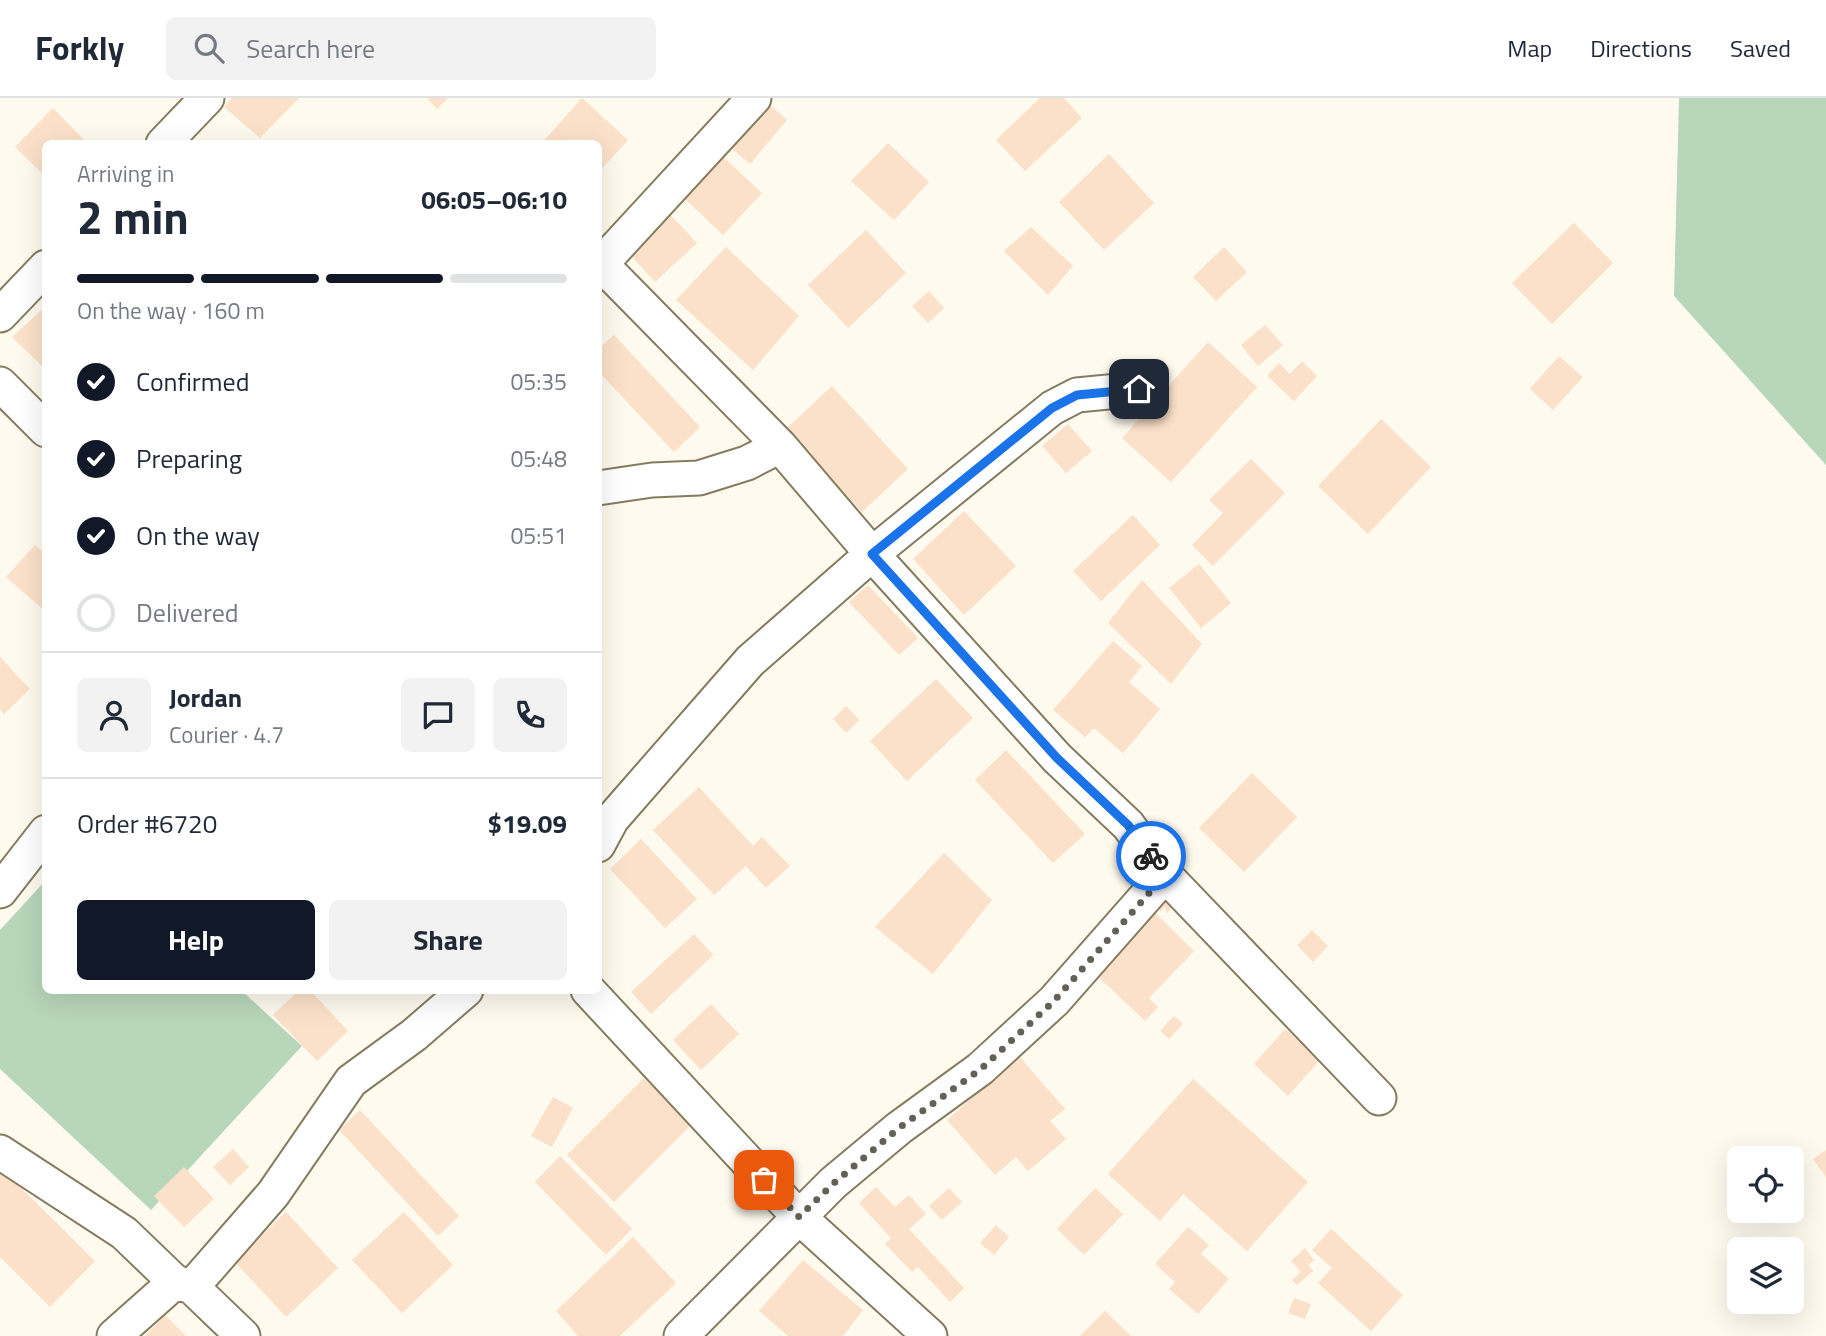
<!DOCTYPE html>
<meta charset="utf-8">
<style>
body{margin:0;font-family:"Titillium Web",sans-serif;background:#f2f2f3;color:#1f2937;height:100vh;display:flex;flex-direction:column;font-size:26px;white-space:nowrap}
*{box-sizing:border-box;margin:0}
p{font-size:23px;color:#747a83}
.icon{flex:none;width:38px;height:38px;fill:none;stroke:currentColor;stroke-width:2;stroke-linecap:round;stroke-linejoin:round}
.map{position:relative;flex:1;overflow:hidden}
.panel{position:absolute;left:42px;top:42px;width:560px;height:854px;display:flex;flex-direction:column;background:#fff;border-radius:10px;box-shadow:0 7px 28px #0002}
.panel>*{flex:none}
.fabs{position:absolute;left:1727px;top:1048px;display:grid;gap:14px}
.fabs a{display:grid;place-items:center;width:77px;height:77px;border-radius:10px;background:#fff;box-shadow:0 7px 28px #0002;font-size:35px}
.pin{position:absolute;display:grid;place-items:center;width:60px;height:60px;color:#fff;margin:-30px;border-radius:14px;box-shadow:0 4px 10px #0006}
.courier{position:absolute;display:grid;place-items:center;width:70px;height:70px;margin:-35px;border:5px solid #1a73e8;border-radius:50%;background:#fff;color:#222;box-shadow:0 2px 9px #0007}
.headline em{font-style:normal;font-weight:700}
.headline div{display:flex;flex-direction:column-reverse}
.headline{display:flex;align-items:center;justify-content:space-between;height:119px;padding:0 35px}
h1{font-size:46px;font-weight:700;line-height:52px}
.bar{display:grid;grid-template-columns:repeat(4,1fr);gap:10px 7px;align-content:center;height:84px;padding:0 35px}
.bar i{height:9px;border-radius:5px;background:#e0e1e3}
.bar .current{background:#111827}
.bar p{grid-column:span 4}
.line{display:flex;align-items:center;gap:18px;padding:0 35px;border-top:2px solid #e0e1e3}
.line div{flex:1}
.round{display:grid;place-items:center;flex:none;width:74px;height:74px;border-radius:10px;background:#f2f2f3}
ol{padding:0 35px;list-style:none}
li{display:flex;align-items:center;gap:21px;height:77px}
li p{margin-inline-start:auto}
li .icon{padding:7px;border-radius:50%;background:#111827;color:#fff;stroke-width:4}
li:last-child{color:#747a83}
li i{width:38px;height:38px;border:4px solid #e0e1e3;border-radius:50%}
.cta{display:flex;gap:14px;margin-top:auto;padding:14px 35px}
.cta a{flex:1;height:80px;border-radius:10px;background:#111827;color:#fff;font-size:28px;font-weight:700;line-height:80px;text-align:center}
.cta a+a{background:#f2f2f3;color:#1f2937}
header{display:flex;align-items:center;gap:42px;box-sizing:border-box;height:98px;padding:0 35px;background:#fff;border-bottom:2px solid #e0e1e3}
header strong{font-size:33px}
nav{display:flex;gap:38px;margin-inline-start:auto;font-size:24px}
.search{width:490px;height:63px;background:#f2f2f3;display:flex;align-items:center;gap:18px;box-sizing:border-box;padding:0 24px;border-radius:10px;color:#747a83;font-size:26px}
.map>svg:first-child{display:block}
</style>
<header>
<strong>Forkly</strong>
<div class="search"><svg class="icon" aria-label="search" viewBox="0 0 24 24"><circle cx="10" cy="10" r="6"/><path d="M15 15l6 6"/></svg>Search here</div>
<nav><a>Map</a><a>Directions</a><a>Saved</a></nav>
</header>
<div class="map">
<svg width="1826" height="1238" viewBox="0 0 1826 1238">
<rect width="100%" height="100%" fill="#fffaee"/>
<path fill="#b8d6ba" d="M1679 0H1826V367L1674 198Z
M45 783 46 892 242 893 302 948 151 1112 0 971V832Z"/>
<path fill="#fbe1c9" d="M232 0H299L260 40 224 9Z
M427 0H448L437 11Z
M582 0 628 42 598 75V46H541Z
M1040 0H1064L1082 20 1025 73 996 42Z
M770 7 787 22 750 66 732 51Z
M53 10 88 46H46V79L15 49Z
M888 45 929 84 894 122 851 83Z
M1109 56 1154 105 1104 152 1059 104Z
M721 57 762 95 723 137 682 98Z
M665 111 697 145 655 184 624 150Z
M1574 125 1613 165 1552 226 1512 185Z
M1031 129 1073 168 1048 197 1004 153Z
M866 132 906 175 848 230 808 187Z
M726 149 799 218 753 272 676 202Z
M1224 149 1247 174 1216 203 1193 179Z
M929 193 944 210 928 225 912 208Z
M46 208V272L12 239Z
M1265 227 1283 247 1258 268 1241 247Z
M614 237 700 329 674 354 598 273V251Z
M1208 244 1257 289 1171 384 1122 340Z
M1559 258 1583 279 1553 312 1530 291Z
M1302 263 1317 278 1294 303 1267 278 1279 265 1290 276Z
M832 288 908 371 862 414 785 332Z
M1381 321 1431 369 1368 436 1318 388Z
M1068 326 1092 353 1066 375 1042 348Z
M1251 361 1285 395 1213 468 1192 447 1223 415 1209 402Z
M964 413 1016 468 964 517 913 461Z
M1133 417 1160 447 1101 503 1073 473Z
M35 447 46 456V514L6 479Z
M1199 466 1231 505 1201 530 1169 490Z
M1142 482 1202 546 1171 586 1108 525Z
M868 487 918 540 899 557 849 504Z
M1113 543 1142 568 1129 584 1160 611 1123 655 1094 630 1085 639 1053 612Z
M0 559 30 591 4 616 0 611Z
M936 581 973 620 907 683 870 643Z
M846 608 859 622 846 635 833 621Z
M1006 652 1085 736 1053 765 975 682Z
M1252 675 1297 719 1244 774 1199 730Z
M699 689 753 748 762 739 790 768 766 790 746 768 714 797 653 732Z
M641 741 697 801 665 830 610 771Z
M944 755 992 802 933 876 875 829Z
M1157 796 1182 800 1167 815 1165 809 1160 814Z
M1149 809 1194 853 1149 900 1158 909 1145 923 1090 871Z
M1312 832 1328 848 1313 864 1297 847Z
M694 836 713 857 651 916 631 894Z
M299 892H310L348 933 317 963 273 917Z
M711 906 739 936 701 972 673 942Z
M1174 918 1183 926 1169 941 1160 933Z
M1285 931 1320 962 1288 998 1254 966Z
M1019 958 1065 1011 1050 1023 1066 1041 1028 1073 1016 1059 995 1077 947 1022Z
M644 980 691 1027 614 1104 567 1057Z
M1193 981 1308 1084 1247 1153 1183 1096 1160 1123 1108 1076Z
M553 999 573 1010 552 1049 531 1038Z
M360 1012 459 1118 438 1138 339 1032Z
M233 1051 249 1069 230 1087 213 1069Z
M1826 1052V1079L1813 1061Z
M560 1058 632 1131 606 1157 535 1084Z
M184 1069 214 1101 184 1129 154 1098Z
M4 1073 95 1163 50 1209 0 1159V1077Z
M876 1089 895 1109 909 1097 926 1116 909 1131 964 1190 950 1204 918 1169 912 1174 885 1146 891 1140 859 1105Z
M949 1090 962 1104 942 1122 929 1108Z
M1095 1090 1123 1116 1084 1157 1057 1131Z
M286 1114 338 1170 286 1219 234 1163Z
M404 1114 453 1167 402 1215 352 1162Z
M996 1127 1009 1139 994 1157 980 1145Z
M1188 1129 1209 1147 1201 1156 1229 1181 1198 1216 1169 1191 1175 1184 1155 1166Z
M1331 1131 1403 1197 1371 1233 1318 1185 1332 1170 1312 1152Z
M633 1139 676 1185 620 1238H578L556 1213Z
M1305 1150 1314 1162 1308 1167 1313 1173 1297 1187 1292 1182 1301 1174 1291 1163Z
M803 1162 863 1212 843 1238H788L759 1213Z
M1294 1200 1311 1206 1305 1221 1288 1215Z
M1105 1213 1131 1238H1080Z
M165 1217 186 1238H145Z"/>
<g fill="none" stroke-linecap="round" stroke-linejoin="round">
<defs>
<path id="street" d="M163 46 207 0
M601 166 754 0
M598 169 601 166 780 348 872 456 1057 660 1128 727 1165 777 1379 1000
M0 217 46 169
M0 286 46 332
M598 390 652 382 699 380 747 365 780 348
M598 747 612 721 750 563 872 456 1052 310 1077 297 1139 291
M0 793 46 734
M588 892 799 1119 930 1238
M0 1054 124 1135 175 1184 192 1189 243 1238
M192 1189 273 1096 351 983 414 937 466 892
M114 1238 175 1184
M681 1238 833 1085 899 1030 980 971 1054 903 1165 777"/>
</defs>
<use href="#street" stroke="#857c5f" stroke-width="37"/>
<use href="#street" stroke="#fff" stroke-width="33"/>
</g>
<g fill="none" stroke-linecap="round" stroke-linejoin="round">
<path stroke="#646056" stroke-width="7" stroke-dasharray="0 12.6" d="M764 1082 799 1119 834 1085 899 1030 981 971 1054 903 1165 777 1151 758"/>
<path stroke="#1a73e8" stroke-width="9" d="M1139 291 1077 297 1052 310 872 456 1057 660 1128 727 1151 758"/>
</g>
</svg>
<div class="fabs">
<a><svg class="icon" aria-label="locate" viewBox="0 0 24 24"><circle cx="12" cy="12" r="6"/><path d="M12 2v4M12 18v4M2 12h4M18 12h4"/></svg></a>
<a><svg class="icon" aria-label="layers" viewBox="0 0 24 24"><path d="M12 4l9 5-9 5-9-5zM3 14l9 5 9-5"/></svg></a>
</div>
<div class="pin" style="left:764px;top:1082px;background:#ea580c"><svg class="icon" aria-label="bag" viewBox="0 0 24 24"><path d="M5 8h14l-1 12H6zM9 8a3 3 0 0 1 6 0"/></svg></div>
<div class="pin" style="left:1139px;top:291px;background:#1f2937"><svg class="icon" aria-label="home" viewBox="0 0 24 24"><path d="M3 11l9-7 9 7M6 9v11h12V9"/></svg></div>
<div class="courier" style="left:1151px;top:758px"><svg class="icon" aria-label="bike" viewBox="0 0 24 24"><circle cx="6" cy="16" r="4"/><circle cx="18" cy="16" r="4"/><path d="M6 16l4-8h5l3 8M10 8l3 8H6M13 5h3"/></svg></div>
<section class="panel">
<div class="headline"><div><h1>2 min</h1><p>Arriving in</p></div><em>06:05–06:10</em></div>
<div class="bar"><i class="current"></i><i class="current"></i><i class="current"></i><i></i><p>On the way · 160 m</p></div>
<ol>
<li><svg class="icon" aria-label="check" viewBox="0 0 24 24"><path d="M5 12l5 5 9-10"/></svg>Confirmed<p>05:35</p></li>
<li><svg class="icon" aria-label="check" viewBox="0 0 24 24"><path d="M5 12l5 5 9-10"/></svg>Preparing<p>05:48</p></li>
<li><svg class="icon" aria-label="check" viewBox="0 0 24 24"><path d="M5 12l5 5 9-10"/></svg>On the way<p>05:51</p></li>
<li><i></i>Delivered</li>
</ol>
<div class="line" style="height:126px"><a class="round"><svg class="icon" aria-label="person" viewBox="0 0 24 24"><circle cx="12" cy="8" r="4"/><path d="M4 21q1-7 8-7t8 7"/></svg></a><div><b>Jordan</b><p>Courier · 4.7</p></div><a class="round"><svg class="icon" aria-label="chat" viewBox="0 0 24 24"><path d="M4 5h16v11H9l-5 4z"/></svg></a><a class="round"><svg class="icon" aria-label="phone" viewBox="0 0 24 24"><path d="M5 4h4l2 5-3 2q2 4 5 5l2-3 5 2v4C11 20 4 13 5 4z"/></svg></a></div>
<div class="line" style="height:91px"><div>Order #6720</div><b>$19.09</b></div>
<div class="cta"><a>Help</a><a>Share</a></div>
</section>
</div>
